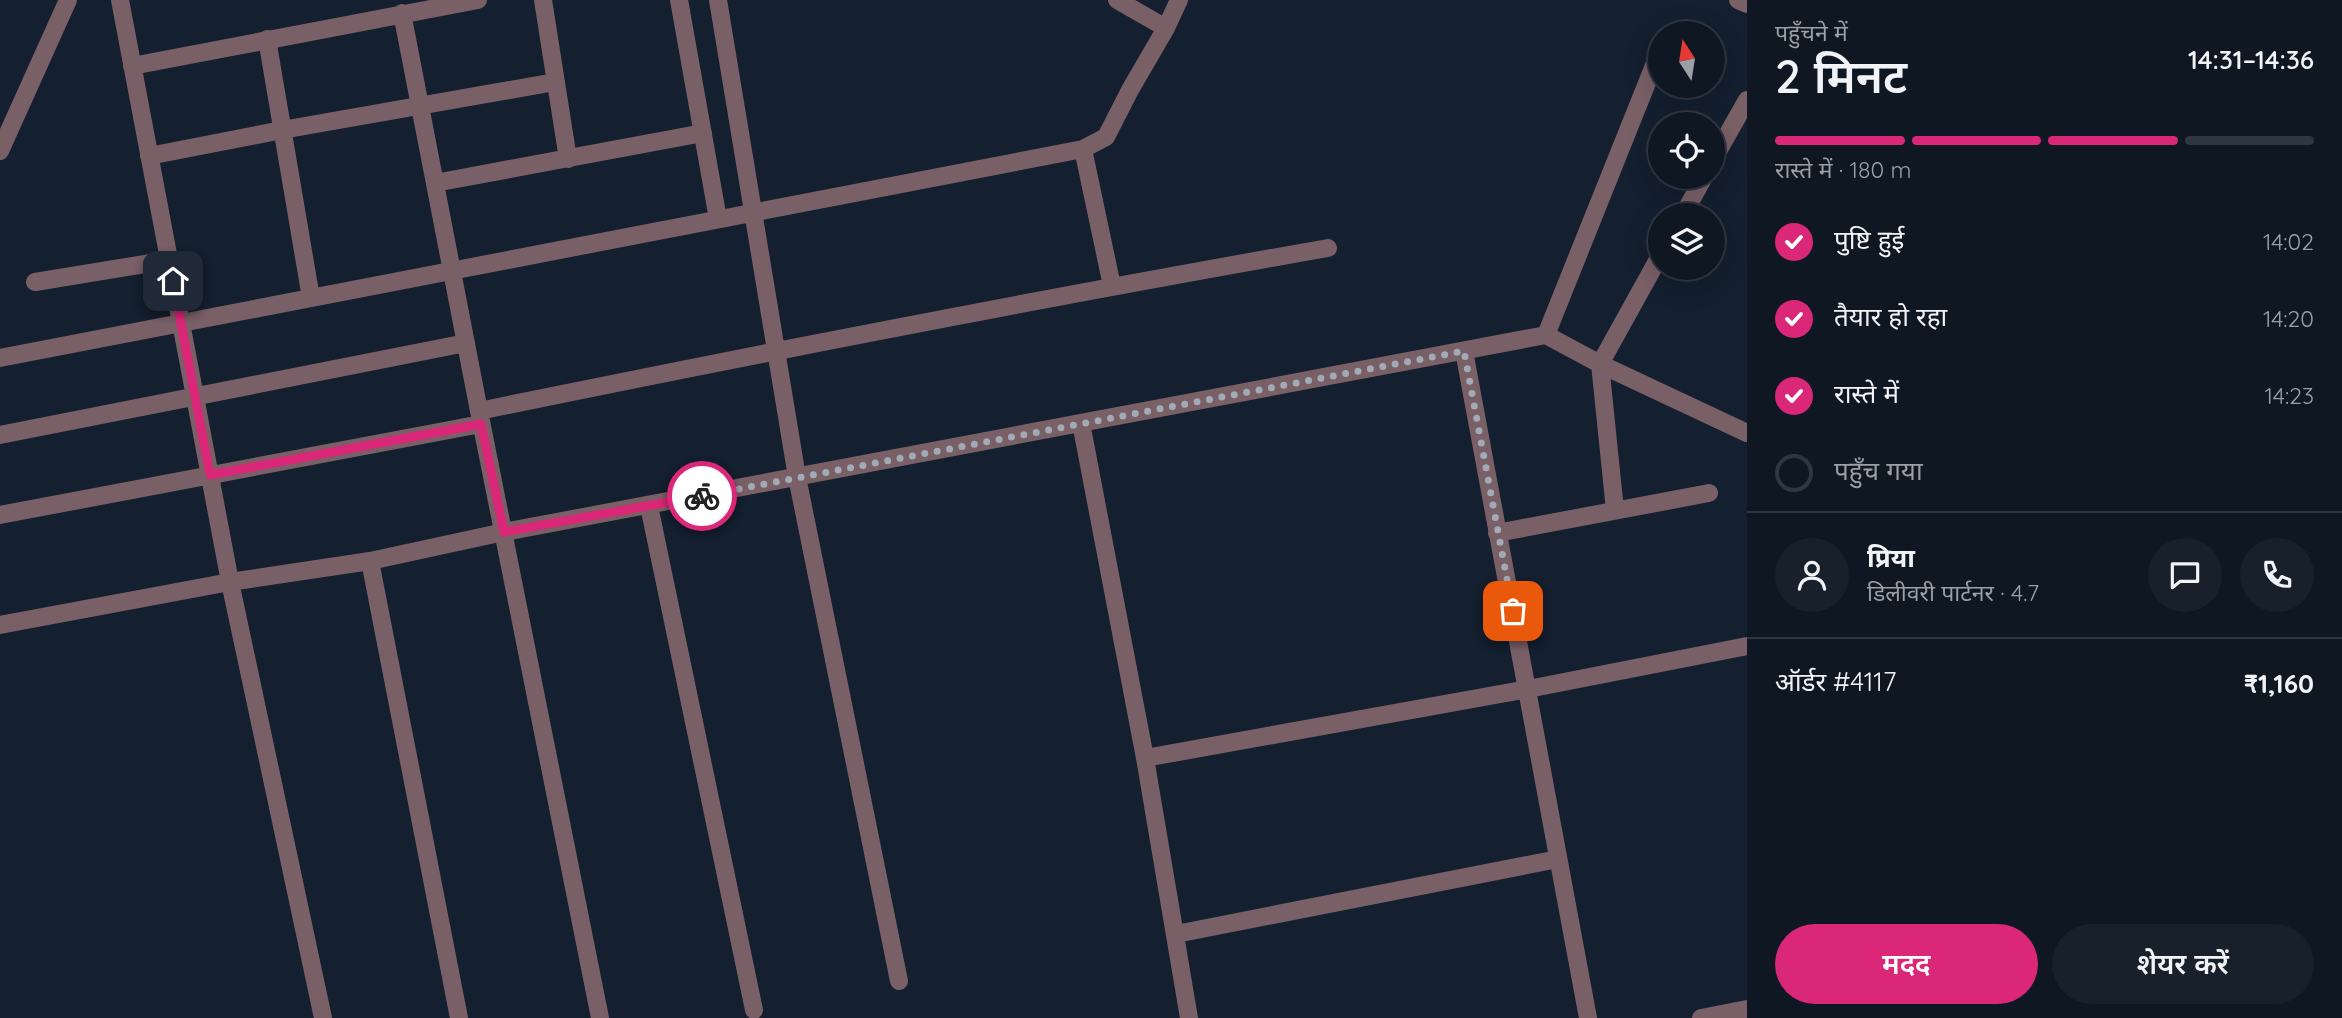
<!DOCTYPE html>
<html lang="hi">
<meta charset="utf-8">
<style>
body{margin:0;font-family:Quicksand,"Noto Sans Devanagari",sans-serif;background:#18202b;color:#f1f3f6;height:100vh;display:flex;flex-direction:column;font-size:26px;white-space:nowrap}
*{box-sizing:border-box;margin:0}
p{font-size:23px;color:#9b9fa6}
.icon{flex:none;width:38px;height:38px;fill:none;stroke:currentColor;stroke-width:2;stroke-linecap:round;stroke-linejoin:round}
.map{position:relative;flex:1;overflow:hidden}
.sheet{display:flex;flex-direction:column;background:#0f1723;width:595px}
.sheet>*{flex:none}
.needle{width:46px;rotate:348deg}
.fabs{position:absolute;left:1648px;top:21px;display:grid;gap:14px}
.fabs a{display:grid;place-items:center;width:77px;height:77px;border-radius:50%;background:#0f1723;box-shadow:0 7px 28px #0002,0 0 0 2px #2f3641;font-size:35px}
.pin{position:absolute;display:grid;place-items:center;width:60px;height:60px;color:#fff;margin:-30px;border-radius:14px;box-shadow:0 4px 10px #0006}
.courier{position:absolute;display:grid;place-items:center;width:70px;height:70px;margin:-35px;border:5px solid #db2777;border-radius:50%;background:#fff;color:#222;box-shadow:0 2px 9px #0007}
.overview em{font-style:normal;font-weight:600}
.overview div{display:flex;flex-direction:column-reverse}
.overview{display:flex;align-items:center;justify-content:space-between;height:119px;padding:0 28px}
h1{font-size:46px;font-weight:600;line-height:52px}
.bar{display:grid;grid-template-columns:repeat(4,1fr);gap:10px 7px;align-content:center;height:84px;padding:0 28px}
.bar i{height:9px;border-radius:5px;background:#2f3641}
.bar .current{background:#db2777}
.bar p{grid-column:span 4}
.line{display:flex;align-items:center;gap:18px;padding:0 28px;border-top:2px solid #2f3641}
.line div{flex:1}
.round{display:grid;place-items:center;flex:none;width:74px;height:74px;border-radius:37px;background:#18202b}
ol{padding:0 28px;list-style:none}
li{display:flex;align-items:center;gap:21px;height:77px}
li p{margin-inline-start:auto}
li .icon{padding:7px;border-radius:50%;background:#db2777;color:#fff;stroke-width:4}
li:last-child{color:#9b9fa6}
li i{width:38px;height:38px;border:4px solid #2f3641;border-radius:50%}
.action{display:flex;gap:14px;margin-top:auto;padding:14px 28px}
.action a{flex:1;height:80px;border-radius:42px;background:#db2777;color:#fff;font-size:28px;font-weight:600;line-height:80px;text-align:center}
.action a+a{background:#18202b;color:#f1f3f6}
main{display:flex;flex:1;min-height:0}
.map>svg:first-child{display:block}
</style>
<main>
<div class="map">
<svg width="1747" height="1018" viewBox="0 0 1747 1018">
<rect width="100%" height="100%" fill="#141f2f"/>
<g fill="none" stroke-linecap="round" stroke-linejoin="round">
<path stroke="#795f66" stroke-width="18" d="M120 0 230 582 323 1018
M543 0 568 159
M679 0 718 219
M718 0 797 477 899 981
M1117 0 1166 28
M1738 0 1747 4
M402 13 479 411 600 1018
M267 39 311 298
M132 66 478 0
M1083 149 1112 286
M149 156 282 130 555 82
M1713 160 1747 100
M435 183 703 133
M1683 215 1704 177
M35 282 169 260
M1546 335 1661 48
M1464 351 1588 1018
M0 358 1083 149 1106 137 1130 90 1166 28 1179 0
M479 411C761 353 1044 298 1328 248
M1081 423 1145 758 1189 1018
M0 435 466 343
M649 506 754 1010
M1615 510 1600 364 1661 254
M0 515 481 424
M1497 533 1709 493
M370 561 459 1018
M0 625 230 582 370 561 504 532 1546 335 1600 364 1747 433
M1145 758 1528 689 1747 646
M1176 934 1558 859
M1701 1018 1747 1009"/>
<path stroke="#795f66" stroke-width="18" d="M0 151 68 0"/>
</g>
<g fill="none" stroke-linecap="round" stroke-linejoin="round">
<path stroke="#a2aab6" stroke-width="7" stroke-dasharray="0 12.6" d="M702 496 1464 351 1513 611"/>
<path stroke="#db2777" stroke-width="9" d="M173 281 210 475 481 424 504 532 702 496"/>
</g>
</svg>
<div class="fabs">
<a><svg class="needle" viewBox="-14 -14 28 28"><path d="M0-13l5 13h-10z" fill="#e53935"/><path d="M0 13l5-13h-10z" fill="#9b9fa6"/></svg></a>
<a><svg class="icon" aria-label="locate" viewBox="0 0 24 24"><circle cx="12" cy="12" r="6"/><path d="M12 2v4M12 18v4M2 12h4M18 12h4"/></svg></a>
<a><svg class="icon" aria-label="layers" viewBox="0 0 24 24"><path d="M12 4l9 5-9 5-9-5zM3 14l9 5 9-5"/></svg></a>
</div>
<div class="pin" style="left:1513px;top:611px;background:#ea580c"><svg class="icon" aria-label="bag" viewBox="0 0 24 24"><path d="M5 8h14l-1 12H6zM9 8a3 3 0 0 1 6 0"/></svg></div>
<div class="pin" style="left:173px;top:281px;background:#1f2937"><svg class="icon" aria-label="home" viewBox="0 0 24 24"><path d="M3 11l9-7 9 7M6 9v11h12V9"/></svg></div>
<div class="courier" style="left:702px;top:496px"><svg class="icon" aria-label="bike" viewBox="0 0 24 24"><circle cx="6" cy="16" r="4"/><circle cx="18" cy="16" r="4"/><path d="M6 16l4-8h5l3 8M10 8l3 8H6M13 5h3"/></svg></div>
</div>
<section class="sheet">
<div class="overview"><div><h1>2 मिनट</h1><p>पहुँचने में</p></div><em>14:31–14:36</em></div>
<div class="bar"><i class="current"></i><i class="current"></i><i class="current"></i><i></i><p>रास्ते में · 180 m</p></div>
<ol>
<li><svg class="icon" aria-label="check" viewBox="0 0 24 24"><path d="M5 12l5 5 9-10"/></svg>पुष्टि हुई<p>14:02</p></li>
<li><svg class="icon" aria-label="check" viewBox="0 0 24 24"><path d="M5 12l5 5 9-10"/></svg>तैयार हो रहा<p>14:20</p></li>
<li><svg class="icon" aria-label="check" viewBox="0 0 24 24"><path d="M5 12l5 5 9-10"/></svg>रास्ते में<p>14:23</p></li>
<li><i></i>पहुँच गया</li>
</ol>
<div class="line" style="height:126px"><a class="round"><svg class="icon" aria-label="person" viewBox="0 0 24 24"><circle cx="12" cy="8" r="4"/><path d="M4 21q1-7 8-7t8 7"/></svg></a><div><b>प्रिया</b><p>डिलीवरी पार्टनर · 4.7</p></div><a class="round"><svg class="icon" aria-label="chat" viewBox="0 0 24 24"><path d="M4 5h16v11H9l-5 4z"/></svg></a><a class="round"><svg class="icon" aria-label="phone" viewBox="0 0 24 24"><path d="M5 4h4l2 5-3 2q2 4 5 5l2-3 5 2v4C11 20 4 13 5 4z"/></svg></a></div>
<div class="line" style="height:91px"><div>ऑर्डर #4117</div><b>₹1,160</b></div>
<div class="action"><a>मदद</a><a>शेयर करें</a></div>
</section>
</main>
